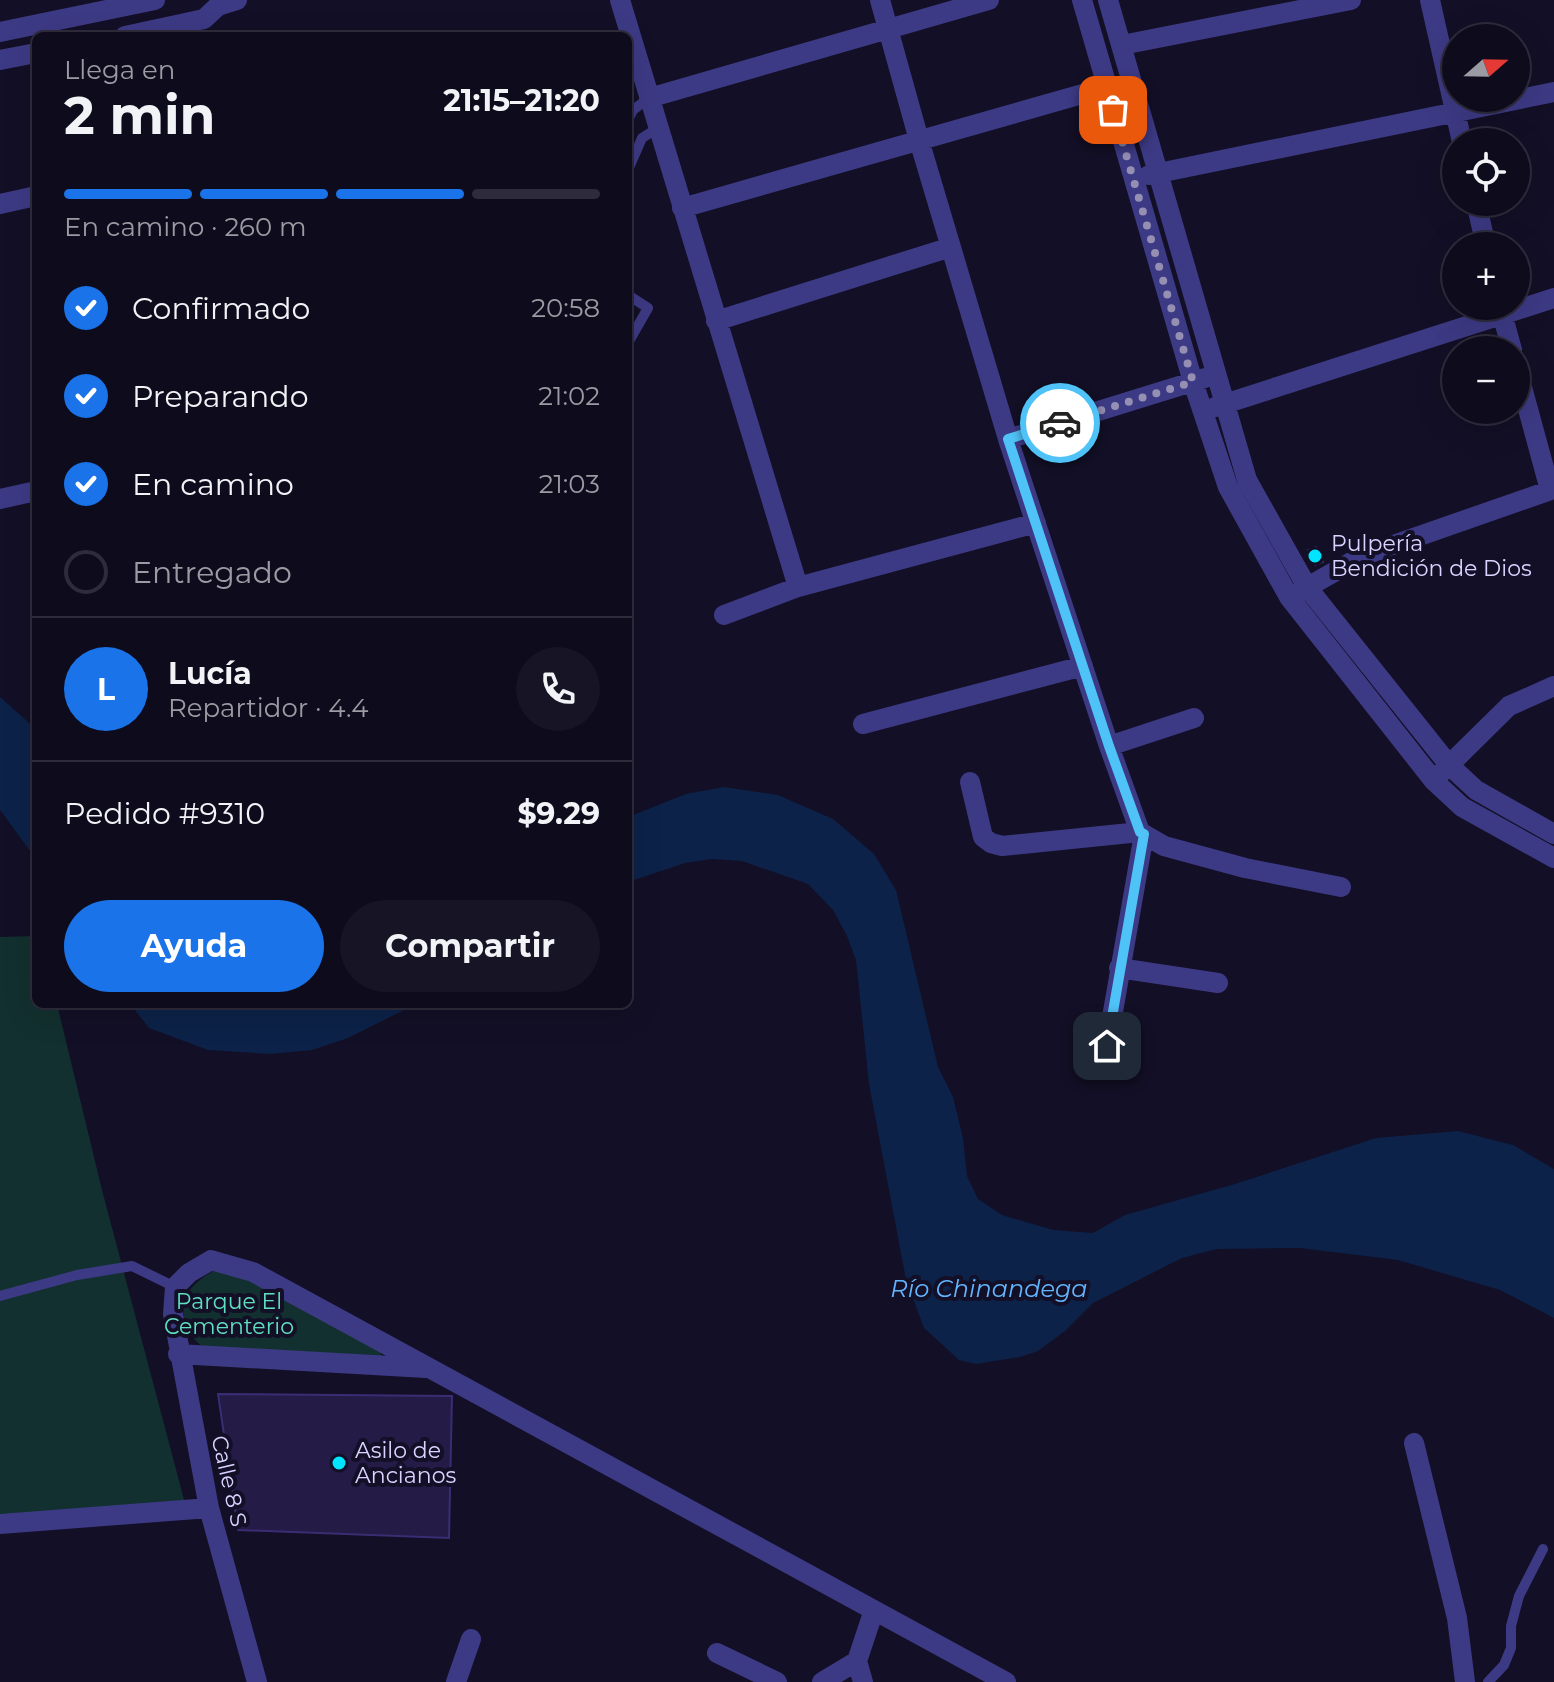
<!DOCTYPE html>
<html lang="es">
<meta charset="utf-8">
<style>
body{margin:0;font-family:Montserrat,sans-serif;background:#171425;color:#f1f3f6;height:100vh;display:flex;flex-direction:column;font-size:30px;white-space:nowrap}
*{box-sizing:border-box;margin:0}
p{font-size:26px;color:#9b9ba3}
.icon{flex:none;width:44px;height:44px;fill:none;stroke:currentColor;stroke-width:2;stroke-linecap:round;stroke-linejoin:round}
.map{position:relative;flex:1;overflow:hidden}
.drawer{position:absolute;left:32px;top:32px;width:600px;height:976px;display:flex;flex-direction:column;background:#0e0b1c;border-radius:12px;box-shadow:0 8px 32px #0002,0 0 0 2px #2e2b3b}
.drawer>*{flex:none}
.needle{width:52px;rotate:70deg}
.fabs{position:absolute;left:1442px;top:24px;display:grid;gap:16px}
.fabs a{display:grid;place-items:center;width:88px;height:88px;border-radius:50%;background:#0e0b1c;box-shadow:0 8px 32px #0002,0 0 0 2px #2e2b3b;font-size:40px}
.pin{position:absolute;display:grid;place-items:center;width:68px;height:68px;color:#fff;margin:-34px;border-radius:16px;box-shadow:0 4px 12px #0006}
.courier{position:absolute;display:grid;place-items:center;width:80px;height:80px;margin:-40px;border:6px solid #4fc3f7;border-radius:50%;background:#fff;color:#222;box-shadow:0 2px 10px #0007}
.summary em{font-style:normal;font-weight:700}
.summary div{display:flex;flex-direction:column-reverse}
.summary{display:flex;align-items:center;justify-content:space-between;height:136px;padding:0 32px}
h1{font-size:52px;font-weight:700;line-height:60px}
.bar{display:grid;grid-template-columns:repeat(4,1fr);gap:12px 8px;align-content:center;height:96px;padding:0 32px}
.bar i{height:10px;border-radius:6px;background:#2e2b3b}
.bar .active{background:#1a73e8}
.bar p{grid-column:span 4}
.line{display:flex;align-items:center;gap:20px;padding:0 32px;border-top:2px solid #2e2b3b}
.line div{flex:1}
.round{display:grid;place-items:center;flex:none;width:84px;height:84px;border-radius:42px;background:#171425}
ol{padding:0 32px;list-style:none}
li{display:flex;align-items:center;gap:24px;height:88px}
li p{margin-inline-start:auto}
li .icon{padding:8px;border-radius:50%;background:#1a73e8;color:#fff;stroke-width:4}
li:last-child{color:#9b9ba3}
li i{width:44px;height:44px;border:4px solid #2e2b3b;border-radius:50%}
.primary-button{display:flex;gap:16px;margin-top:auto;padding:16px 32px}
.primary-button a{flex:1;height:92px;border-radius:48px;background:#1a73e8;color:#fff;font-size:32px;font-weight:700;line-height:92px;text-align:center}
.primary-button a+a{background:#171425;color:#f1f3f6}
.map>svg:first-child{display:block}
</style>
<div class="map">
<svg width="1554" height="1682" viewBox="0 0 1554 1682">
<rect width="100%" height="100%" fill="#130f26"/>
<path fill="#12302f" d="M36 936V1004H57L102 1190 186 1507 0 1517V937Z
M213 1271 235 1273 377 1347 384 1359 212 1355C205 1348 194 1341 190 1333 174 1303 189 1285 213 1271Z"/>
<path fill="#0c2248" d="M0 697 36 729V859L0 810Z
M724 787 778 795 833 819 874 854 896 890 938 1067 953 1097 963 1138 967 1176 978 1199 1002 1215 1053 1230 1093 1233 1125 1215 1235 1184 1376 1138 1458 1131 1513 1145 1554 1169V1318L1500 1290 1398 1260 1300 1248 1217 1249 1182 1258 1093 1303 1065 1331 1038 1351 1020 1357 976 1364 959 1360 924 1328 906 1280 869 1084 856 960 847 936 833 910 808 884 742 861 712 859 685 863 628 882V817L686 794Z
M130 1004H416L348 1038 312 1050 270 1054 208 1050 149 1028Z"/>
<path fill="#241b47" stroke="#3b2d73" stroke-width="2" d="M1316 547 1323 562 1315 565 1308 550Z
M218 1394 452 1396 449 1538 238 1530Z"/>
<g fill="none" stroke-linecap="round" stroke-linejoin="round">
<path stroke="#3d3a85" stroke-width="10" d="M628 120 633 110 649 98
M628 170 642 138 658 128
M628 295 648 308 628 343
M0 1296 77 1275 132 1266 175 1287
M1488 1682 1504 1665 1511 1648V1626L1519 1596 1543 1549"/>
<path stroke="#3d3a85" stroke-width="20" d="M620 0 798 587
M880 0 919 140 1008 439 1109 746 1140 832 1164 846 1245 868 1341 887
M1082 0 1193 382 1228 487 1289 597 1434 781 1462 807 1554 858
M1108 0 1247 480 1307 587 1449 765 1476 790 1554 834
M1430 0 1462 142
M0 32 155 0
M125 36 204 19 218 6 237 0
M1122 45 1351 0
M0 60 36 53
M649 98 989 0
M1149 175 1554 92
M1476 202 1486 246
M0 204 36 196
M682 208 1107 87
M1500 306 1512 350
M716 321 951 247
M1516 365 1550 490
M1215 407 1554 298
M1008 439 1205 378
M0 499 36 491
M1299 592 1362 556 1554 489
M724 615 798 587 1036 523
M863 724 1083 666
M1109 746 1194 718
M1442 772 1509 706 1554 686
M970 782 983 837 991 843 1002 846 1140 832
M1119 968 1218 983
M1107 1046 1144 834
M178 1354 426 1368
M1414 1443 1457 1618 1465 1682
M0 1524 209 1508
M717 1653 777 1682
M257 1682 209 1508 173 1314 175 1287 189 1273 211 1260 253 1272 1006 1682
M456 1682 471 1639
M822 1682 857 1661
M863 1682 857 1661 874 1610"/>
</g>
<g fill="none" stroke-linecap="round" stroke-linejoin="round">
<path stroke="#948fb3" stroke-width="8" stroke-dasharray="0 14.4" d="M1060 423 1193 382 1113 110"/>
<path stroke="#4fc3f7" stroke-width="10" d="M1060 423 1008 439 1109 746 1140 832 1144 834 1107 1046"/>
</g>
<g fill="#00e5ff" stroke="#130f26" stroke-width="3">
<circle cx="1315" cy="556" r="8"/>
<circle cx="339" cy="1463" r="8"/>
</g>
<g text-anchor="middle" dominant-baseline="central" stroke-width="8" stroke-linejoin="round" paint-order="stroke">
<g font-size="22" fill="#d9d4ff" stroke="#130f26" text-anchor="start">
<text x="1331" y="543">Pulpería<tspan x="1331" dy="25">Bendición de Dios</tspan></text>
<text x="355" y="1450">Asilo de<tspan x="355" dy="25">Ancianos</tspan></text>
</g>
<g font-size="22" fill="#5fe0c0" stroke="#130f26">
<text x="229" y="1301">Parque El<tspan x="229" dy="25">Cementerio</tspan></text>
</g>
<g font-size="22" fill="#d9d4ff" stroke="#130f26">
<text transform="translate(229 1481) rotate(77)">Calle 8 S</text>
</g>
<g font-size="24" font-style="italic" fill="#62b6ff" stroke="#130f26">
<text x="989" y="1288">Río Chinandega</text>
</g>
</g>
</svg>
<div class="fabs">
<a><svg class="needle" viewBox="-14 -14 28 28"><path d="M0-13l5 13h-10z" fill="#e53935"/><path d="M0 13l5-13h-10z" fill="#9b9ba3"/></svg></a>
<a><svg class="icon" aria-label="locate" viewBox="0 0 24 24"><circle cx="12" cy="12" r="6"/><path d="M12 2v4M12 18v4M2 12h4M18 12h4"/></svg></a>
<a>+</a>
<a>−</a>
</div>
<div class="pin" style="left:1113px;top:110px;background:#ea580c"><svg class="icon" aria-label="bag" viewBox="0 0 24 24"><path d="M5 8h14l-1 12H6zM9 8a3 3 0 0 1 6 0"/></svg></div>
<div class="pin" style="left:1107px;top:1046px;background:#1f2937"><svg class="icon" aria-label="home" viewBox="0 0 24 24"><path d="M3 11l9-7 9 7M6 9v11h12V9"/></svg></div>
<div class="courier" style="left:1060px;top:423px"><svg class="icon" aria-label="car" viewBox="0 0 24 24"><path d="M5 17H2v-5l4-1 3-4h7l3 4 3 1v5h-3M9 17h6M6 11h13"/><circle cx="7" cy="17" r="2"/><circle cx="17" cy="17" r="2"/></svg></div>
<section class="drawer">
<div class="summary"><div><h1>2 min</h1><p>Llega en</p></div><em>21:15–21:20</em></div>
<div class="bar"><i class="active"></i><i class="active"></i><i class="active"></i><i></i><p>En camino · 260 m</p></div>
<ol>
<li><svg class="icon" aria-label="check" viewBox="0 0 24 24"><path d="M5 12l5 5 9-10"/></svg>Confirmado<p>20:58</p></li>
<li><svg class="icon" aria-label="check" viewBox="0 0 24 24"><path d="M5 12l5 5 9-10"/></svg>Preparando<p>21:02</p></li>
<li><svg class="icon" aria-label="check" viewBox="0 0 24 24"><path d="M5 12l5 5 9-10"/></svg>En camino<p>21:03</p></li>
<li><i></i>Entregado</li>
</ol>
<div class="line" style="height:144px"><b class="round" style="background:#1a73e8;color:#fff">L</b><div><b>Lucía</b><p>Repartidor · 4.4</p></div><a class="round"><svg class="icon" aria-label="phone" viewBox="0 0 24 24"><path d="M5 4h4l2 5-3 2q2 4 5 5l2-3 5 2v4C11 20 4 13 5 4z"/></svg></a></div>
<div class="line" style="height:104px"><div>Pedido #9310</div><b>$9.29</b></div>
<div class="primary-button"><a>Ayuda</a><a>Compartir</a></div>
</section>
</div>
